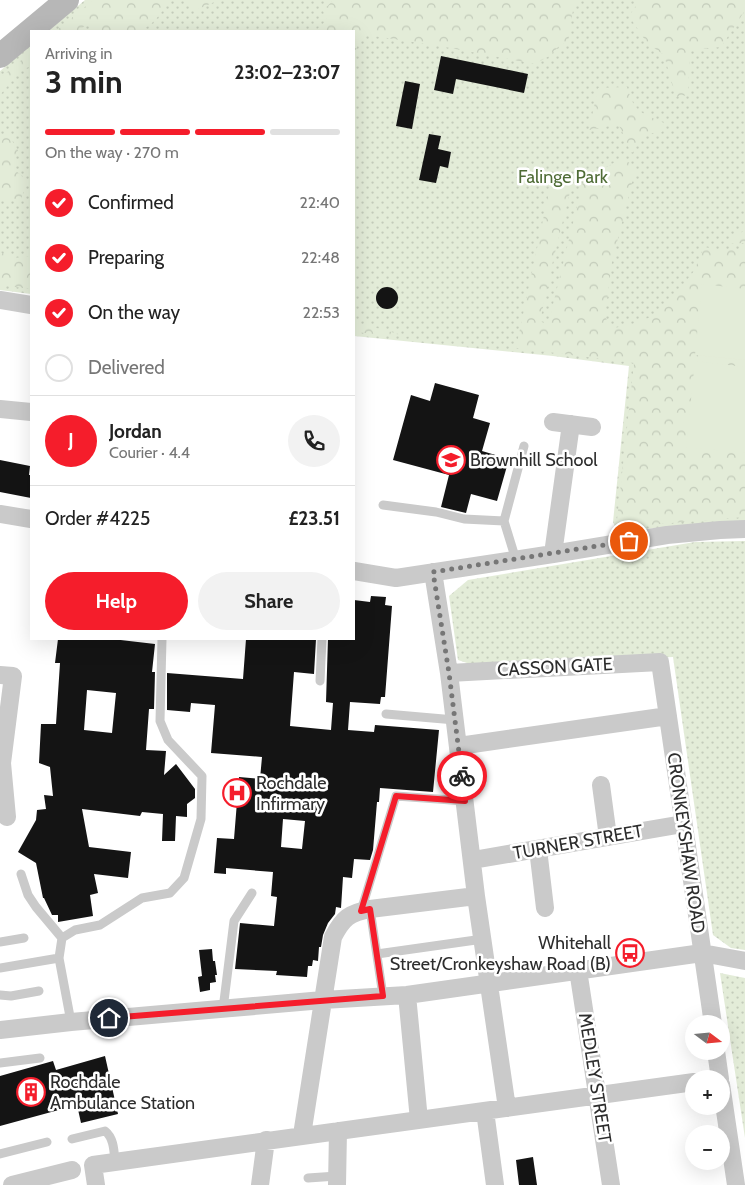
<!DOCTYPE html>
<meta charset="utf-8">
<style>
body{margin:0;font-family:Cabin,sans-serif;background:#f2f2f2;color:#222;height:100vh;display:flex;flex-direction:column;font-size:19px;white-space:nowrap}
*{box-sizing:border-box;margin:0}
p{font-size:16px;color:#767676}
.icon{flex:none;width:28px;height:28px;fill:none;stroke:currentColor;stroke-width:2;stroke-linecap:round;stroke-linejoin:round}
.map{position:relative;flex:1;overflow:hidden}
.sheet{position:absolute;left:30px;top:30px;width:325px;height:610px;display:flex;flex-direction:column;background:#fff;border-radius:0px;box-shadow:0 5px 20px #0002}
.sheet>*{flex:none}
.needle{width:32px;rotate:106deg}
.fabs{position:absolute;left:685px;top:1015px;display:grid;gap:10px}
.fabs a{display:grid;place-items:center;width:45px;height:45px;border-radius:50%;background:#fff;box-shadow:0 5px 20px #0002;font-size:25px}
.pin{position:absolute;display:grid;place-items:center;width:42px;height:42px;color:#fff;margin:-21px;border:2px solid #fff;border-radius:50%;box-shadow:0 1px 5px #0007}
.courier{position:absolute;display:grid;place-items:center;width:50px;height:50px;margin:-25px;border:4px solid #f51d2b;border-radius:50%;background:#fff;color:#222;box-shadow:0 1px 6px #0007}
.head em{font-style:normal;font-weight:700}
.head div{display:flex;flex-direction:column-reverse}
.head{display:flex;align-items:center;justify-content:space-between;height:85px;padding:0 15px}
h1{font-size:32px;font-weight:700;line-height:38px}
.bar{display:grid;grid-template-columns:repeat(4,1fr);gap:8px 5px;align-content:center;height:60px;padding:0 15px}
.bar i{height:6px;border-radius:4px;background:#e0e0e0}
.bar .active{background:#f51d2b}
.bar p{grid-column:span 4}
.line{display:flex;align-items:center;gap:12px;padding:0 15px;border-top:1px solid #e0e0e0}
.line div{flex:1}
.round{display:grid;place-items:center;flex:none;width:52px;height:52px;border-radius:26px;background:#f2f2f2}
ol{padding:0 15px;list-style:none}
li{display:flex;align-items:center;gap:15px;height:55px}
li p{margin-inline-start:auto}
li .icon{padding:5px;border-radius:50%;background:#f51d2b;color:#fff;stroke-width:4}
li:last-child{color:#767676}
li i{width:28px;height:28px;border:2px solid #e0e0e0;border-radius:50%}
.button{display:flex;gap:10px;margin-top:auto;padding:10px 15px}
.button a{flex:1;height:58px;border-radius:30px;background:#f51d2b;color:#fff;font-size:20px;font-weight:700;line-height:58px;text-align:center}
.button a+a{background:#f2f2f2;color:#222}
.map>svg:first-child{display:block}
</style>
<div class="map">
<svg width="745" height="1185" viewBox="0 0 745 1185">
<defs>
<pattern id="green-dots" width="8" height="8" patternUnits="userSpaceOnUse" patternTransform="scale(1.25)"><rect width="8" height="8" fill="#e3ecd8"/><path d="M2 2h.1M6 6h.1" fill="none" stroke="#c3cbba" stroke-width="1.8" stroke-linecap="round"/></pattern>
<pattern id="forest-crowns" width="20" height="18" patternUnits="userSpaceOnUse" patternTransform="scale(1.25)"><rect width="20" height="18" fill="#e3ecd8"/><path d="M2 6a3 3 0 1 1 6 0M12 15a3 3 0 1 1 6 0" fill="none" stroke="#c3cbba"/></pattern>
</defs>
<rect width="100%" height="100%" fill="#fff"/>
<path fill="url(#green-dots)" d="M85 0H745V522L617 531 613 522 629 366 553 356 354 336V31H48Z
M31 45V294L0 290V71Z
M745 541V950L731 948 713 935 673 657 473 665 458 660 449 596 468 580 695 542Z
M720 973 745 978V1138Z"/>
<path fill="url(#forest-crowns)" d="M93 0H167L168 2C146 39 135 31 96 31L90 22 78 31H56Z
M187 0H219L196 10Z
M333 0H575L567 42 559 46 551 55 535 64 445 47 361 34 354 56V31H315L327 20 323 11Z
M640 0H744V12L721 47 690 50 688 95 676 97 664 55 647 43 629 16Z
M31 52V66L20 71 0 95V78Z
M627 87C635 114 641 112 664 123L662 132 644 134 632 153C626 145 625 135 619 126H609L589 130 598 88Z
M0 135 9 136 18 150 13 169 28 180 21 199H0Z
M622 158 636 167 612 262 605 315 610 329 636 323 653 316 675 295 694 271 704 247 715 249 745 250V517L623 527 617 520 634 363 516 348 551 182 557 177 573 180 552 265 540 321 544 323 549 321 584 178 593 175Z
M745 230V243L723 244Z
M0 252 14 258 31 256V289L0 285Z
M354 322 410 337 354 332Z"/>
<path fill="#e3ecd8" d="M702 284 745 289V360L695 355Z
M695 361 745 367V453L686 447Z"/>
<path fill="#141414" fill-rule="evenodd" d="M441 56 528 74 524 93 456 79 453 94 434 90Z
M405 81 420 84 412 129 396 126Z
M429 134 441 136 438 149 451 152 448 168 440 166 436 183 419 180Z
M376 298a11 11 0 1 1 22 0a11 11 0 1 1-22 0Z
M435 383 479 395 473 418 490 423 482 451 509 459 497 501 471 494 466 513 441 507 449 475 393 460 411 395 430 401Z
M0 460 30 466 29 475H31V498L0 492Z
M371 596 386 597 385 605 392 606 385 697H381L380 704 350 702 348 730 374 732 375 725 439 730 433 792 380 788 379 802H377L373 850 370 860 354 859 352 878 343 877 341 908 336 907 335 914 328 923 323 935 321 947H319L318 961 313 960 312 966H308L307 977 276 975 277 971 235 969 240 923 274 926 277 897 271 896 273 872 226 868V874L214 873 217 838 234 839 239 777 260 779 262 757 211 753 215 705 191 703 190 712 167 710V673L243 679 246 639H316L314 674 294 672 290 726 331 730 333 703 326 702 328 639H354V600L370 602ZM283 819 305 821 302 849 281 847Z
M58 639H112L155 644 152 672H155L154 709H149L146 750 166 751 164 775 176 764 195 789V798L187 804V817L176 816 175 841H162L163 814 142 812 140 816 82 809 89 847 131 852 128 878 94 874 98 893 90 895 93 916 58 922V915H52L44 898H43L36 863 18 852 36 820 37 810 46 809 44 795 53 796 50 767 39 763 41 724H56L60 663H55ZM87 690 116 693 112 733 84 730Z
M212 949 213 961H215L217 975H215L216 982 210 983V990L200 992 198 977 202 976 199 950Z
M105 1056 118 1114 81 1123 77 1105 0 1126V1076L53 1061 56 1070Z
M533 1157 537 1185H519L516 1160Z"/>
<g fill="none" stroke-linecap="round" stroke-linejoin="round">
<path stroke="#cacaca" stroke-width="9" d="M383 505 436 512 464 519 504 521
M516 560 504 521 524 446
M320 681 322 639
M386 714 455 720
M21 874 28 895 36 907 62 938
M370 909 383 996
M361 911 396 796 465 801
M0 942 24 938
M377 954 483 939
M0 968 59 958
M0 995 11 996 39 991
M223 1009 234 921 252 893
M71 1022 59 958 62 938 75 930 100 925 142 898 170 893 184 878 201 819 202 776 168 740 160 721 162 639
M0 1063 40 1058
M72 1139 105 1131C114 1138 114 1151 115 1162
M0 1154 47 1142
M308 1178 337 1176"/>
<path stroke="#cacaca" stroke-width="18" d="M0 300 31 305
M0 409 31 412
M553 422 592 427
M0 514 31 519
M553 554 571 424
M354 571 396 578 553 554 667 535 720 530 745 529
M433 572 449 673 476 896 507 1108
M449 673 660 662 713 1024
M0 675 13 676 2 763 7 817
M459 746 668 716
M601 785 608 837
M538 849 545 908
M473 860 683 824
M578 970 611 1185
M407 995 419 1120
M0 1030 71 1022 323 1000 407 995 702 953 745 961
M716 1051 720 1079
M721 1084 736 1185
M485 1111 495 1185
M302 1135 333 937C343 918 349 913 370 909L476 896
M12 1185 72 1170
M96 1185 93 1165 694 1082
M260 1185 266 1140
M337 1185 338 1131"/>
<path stroke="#b7b7b7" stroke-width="24" d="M0 56 67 0"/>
</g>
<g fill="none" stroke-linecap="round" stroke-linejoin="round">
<path stroke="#767676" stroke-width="5" stroke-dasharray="0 9" d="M462 776 449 673 433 572 629 541"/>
<path stroke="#f51d2b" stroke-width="6" d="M109 1018 383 996 370 909 361 911 396 796 465 801 462 776"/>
</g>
<defs>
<symbol id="school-ring" viewBox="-11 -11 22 22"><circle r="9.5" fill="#fff" stroke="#f51d2b" stroke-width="1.5"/><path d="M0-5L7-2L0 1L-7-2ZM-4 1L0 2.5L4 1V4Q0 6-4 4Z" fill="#f51d2b"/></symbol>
<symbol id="hospital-ring" viewBox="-11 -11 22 22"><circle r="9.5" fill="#fff" stroke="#f51d2b" stroke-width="1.5"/><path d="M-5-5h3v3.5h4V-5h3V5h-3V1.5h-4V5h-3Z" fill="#f51d2b"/></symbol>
<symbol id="bus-ring" viewBox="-11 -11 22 22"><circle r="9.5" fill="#fff" stroke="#f51d2b" stroke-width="1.5"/><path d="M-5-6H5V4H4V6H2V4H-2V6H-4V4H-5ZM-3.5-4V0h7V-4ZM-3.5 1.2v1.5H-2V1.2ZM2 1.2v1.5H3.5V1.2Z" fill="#f51d2b"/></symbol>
<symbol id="building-ring" viewBox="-11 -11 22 22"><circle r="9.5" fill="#fff" stroke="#f51d2b" stroke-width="1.5"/><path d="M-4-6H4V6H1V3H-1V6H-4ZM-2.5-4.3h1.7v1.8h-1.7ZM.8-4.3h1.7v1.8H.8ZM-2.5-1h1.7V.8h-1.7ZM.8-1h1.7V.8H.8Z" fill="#f51d2b"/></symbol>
</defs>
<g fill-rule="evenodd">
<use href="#school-ring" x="435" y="444" width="32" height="32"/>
<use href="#hospital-ring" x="221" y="777" width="32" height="32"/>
<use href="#bus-ring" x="614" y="937" width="32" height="32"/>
<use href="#building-ring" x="15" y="1076" width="32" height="32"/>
</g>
<g text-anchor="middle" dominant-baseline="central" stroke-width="5" stroke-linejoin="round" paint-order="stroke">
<g font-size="18" fill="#4f6c36" stroke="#fff">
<text x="563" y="177">Falinge Park</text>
</g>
<g font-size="18" fill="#2d2d2d" stroke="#fff" text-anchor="start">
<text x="470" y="460">Brownhill School</text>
<text x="256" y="783">Rochdale<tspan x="256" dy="21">Infirmary</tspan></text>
<text x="611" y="943" text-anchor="end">Whitehall<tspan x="611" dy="21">Street/Cronkeyshaw Road (B)</tspan></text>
<text x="50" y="1082">Rochdale<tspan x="50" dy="21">Ambulance Station</tspan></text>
</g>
<g font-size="18" fill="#2d2d2d" stroke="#fff">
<text transform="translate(555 667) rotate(-3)">CASSON GATE</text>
<text transform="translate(578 842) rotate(-10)">TURNER STREET</text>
<text transform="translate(686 843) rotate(82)">CRONKEYSHAW ROAD</text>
<text transform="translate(595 1078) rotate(81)">MEDLEY STREET</text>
</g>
</g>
</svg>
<div class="fabs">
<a><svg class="needle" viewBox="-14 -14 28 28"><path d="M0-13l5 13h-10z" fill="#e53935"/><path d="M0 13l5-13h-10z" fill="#767676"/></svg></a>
<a>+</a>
<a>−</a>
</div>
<div class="pin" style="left:629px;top:541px;background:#ea580c"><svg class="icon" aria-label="bag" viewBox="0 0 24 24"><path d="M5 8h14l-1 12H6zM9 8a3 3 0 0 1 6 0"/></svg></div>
<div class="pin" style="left:109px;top:1018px;background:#1f2937"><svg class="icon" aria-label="home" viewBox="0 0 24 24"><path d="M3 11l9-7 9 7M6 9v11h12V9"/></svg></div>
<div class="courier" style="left:462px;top:776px"><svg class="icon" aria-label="bike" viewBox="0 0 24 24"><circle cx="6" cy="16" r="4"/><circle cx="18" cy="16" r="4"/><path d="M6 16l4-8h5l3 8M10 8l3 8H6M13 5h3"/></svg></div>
<section class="sheet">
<div class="head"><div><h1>3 min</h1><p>Arriving in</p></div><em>23:02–23:07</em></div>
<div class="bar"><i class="active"></i><i class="active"></i><i class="active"></i><i></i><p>On the way · 270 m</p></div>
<ol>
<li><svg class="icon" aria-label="check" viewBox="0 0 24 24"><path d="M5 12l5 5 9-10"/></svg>Confirmed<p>22:40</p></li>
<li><svg class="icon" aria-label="check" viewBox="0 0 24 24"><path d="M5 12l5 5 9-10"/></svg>Preparing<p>22:48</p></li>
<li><svg class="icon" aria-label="check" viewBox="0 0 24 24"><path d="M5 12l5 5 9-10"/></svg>On the way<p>22:53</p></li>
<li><i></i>Delivered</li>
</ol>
<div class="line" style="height:90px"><b class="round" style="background:#f51d2b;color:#fff">J</b><div><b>Jordan</b><p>Courier · 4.4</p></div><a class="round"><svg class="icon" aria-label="phone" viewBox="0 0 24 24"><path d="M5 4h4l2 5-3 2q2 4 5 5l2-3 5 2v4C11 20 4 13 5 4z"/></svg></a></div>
<div class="line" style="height:65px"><div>Order #4225</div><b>£23.51</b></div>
<div class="button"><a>Help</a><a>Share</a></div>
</section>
</div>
